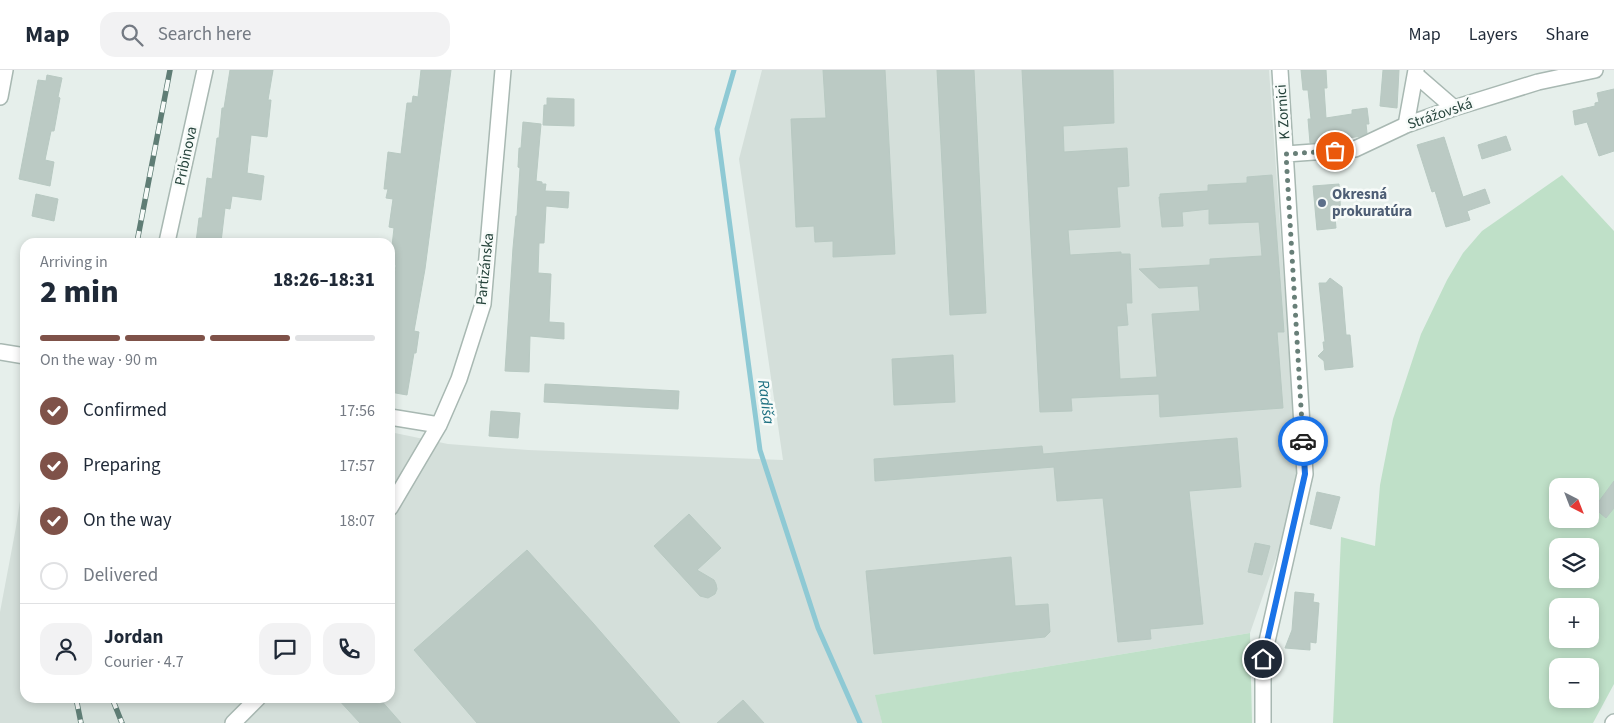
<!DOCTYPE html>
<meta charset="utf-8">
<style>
body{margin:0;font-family:"Source Sans 3",sans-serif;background:#f2f2f3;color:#1f2937;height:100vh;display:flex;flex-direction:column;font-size:19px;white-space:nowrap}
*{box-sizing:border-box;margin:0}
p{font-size:16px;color:#747a83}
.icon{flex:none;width:28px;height:28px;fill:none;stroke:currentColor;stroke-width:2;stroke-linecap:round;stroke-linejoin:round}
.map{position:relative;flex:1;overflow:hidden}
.drawer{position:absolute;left:20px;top:168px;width:375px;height:465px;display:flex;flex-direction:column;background:#fff;border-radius:15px;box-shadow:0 2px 8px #0003}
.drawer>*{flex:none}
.needle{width:32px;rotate:138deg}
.controls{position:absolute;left:1549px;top:408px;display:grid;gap:10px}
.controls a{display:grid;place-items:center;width:50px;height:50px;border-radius:10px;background:#fff;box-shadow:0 2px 8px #0003;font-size:25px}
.pin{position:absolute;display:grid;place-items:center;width:42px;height:42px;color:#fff;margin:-21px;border:2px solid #fff;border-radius:50%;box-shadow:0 1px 5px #0007}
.courier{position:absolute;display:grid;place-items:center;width:50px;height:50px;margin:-25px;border:4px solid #1a73e8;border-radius:50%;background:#fff;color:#222;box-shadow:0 1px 6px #0007}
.summary em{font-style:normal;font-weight:800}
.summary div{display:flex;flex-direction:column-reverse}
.summary{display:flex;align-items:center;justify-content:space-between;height:85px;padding:0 20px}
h1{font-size:32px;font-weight:800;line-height:38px}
.bar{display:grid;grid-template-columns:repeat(4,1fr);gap:8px 5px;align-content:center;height:60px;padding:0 20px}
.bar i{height:6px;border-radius:4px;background:#e0e1e3}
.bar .on{background:#7f5249}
.bar p{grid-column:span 4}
.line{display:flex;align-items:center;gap:12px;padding:0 20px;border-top:1px solid #e0e1e3}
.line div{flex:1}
.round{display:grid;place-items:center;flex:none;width:52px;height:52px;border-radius:15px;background:#f2f2f3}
ol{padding:0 20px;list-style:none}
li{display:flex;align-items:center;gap:15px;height:55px}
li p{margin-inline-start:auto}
li .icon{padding:5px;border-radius:50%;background:#7f5249;color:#fff;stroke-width:4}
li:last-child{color:#747a83}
li i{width:28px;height:28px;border:2px solid #e0e1e3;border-radius:50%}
header{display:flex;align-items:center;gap:30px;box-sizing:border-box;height:70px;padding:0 25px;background:#fff;border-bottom:1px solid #e0e1e3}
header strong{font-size:24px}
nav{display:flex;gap:28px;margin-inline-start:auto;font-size:18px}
.search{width:350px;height:45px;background:#f2f2f3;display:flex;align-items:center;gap:12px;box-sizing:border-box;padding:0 18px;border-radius:15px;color:#747a83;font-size:19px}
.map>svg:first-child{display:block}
</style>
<header>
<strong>Map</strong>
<div class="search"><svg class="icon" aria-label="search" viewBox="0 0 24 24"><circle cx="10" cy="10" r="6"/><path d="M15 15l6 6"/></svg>Search here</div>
<nav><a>Map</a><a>Layers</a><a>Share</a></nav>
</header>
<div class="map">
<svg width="1614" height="653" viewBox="0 0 1614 653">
<rect width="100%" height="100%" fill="#e6efeb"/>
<path fill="#d4dfda" d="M762 0H1269L1299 422 1250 563 876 625 882 653H0V542L16 457 25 399V628H390V362L448 374 528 380 783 390 739 89Z"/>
<path fill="#bfe0c8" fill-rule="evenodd" d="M1562 105 1614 161V614L1593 653H1333L1341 467 1375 476 1380 415 1393 349 1421 264 1447 210 1463 183 1482 161ZM1558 416H1590V449H1558ZM1558 476H1590V509H1558ZM1558 536H1590V569H1558ZM1558 596H1590V629H1558Z
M1250 563 1252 653H882L875 625Z"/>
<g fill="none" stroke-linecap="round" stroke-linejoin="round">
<path stroke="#8ec9d4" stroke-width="5" d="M734 0 717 59 760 380 818 558 860 653"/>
</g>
<path fill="#bbcac4" stroke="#b8c9c2" d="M230 0H273L268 30H271L267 67 251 65 247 103 264 106 261 130 232 126 230 139 225 138 221 172H196L199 148H202L207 108 212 109 217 68H219L222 38H224Z
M421 0H451L425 199 414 261 419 262 416 283H414L407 325 390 322V234L396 195 390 194 394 158 389 157 393 129 386 128 388 119H384L388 82 401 84 407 33H412L413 26 418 27Z
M823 0H885L895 184 833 187V171L815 172 814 156 796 157 791 49 826 48Z
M937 0H974L986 243 950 245Z
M1022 0H1113L1114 53 1063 56 1064 82 1127 78 1129 116 1117 117 1120 157 1068 160 1070 185 1121 182V184H1130L1132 233H1126L1128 255 1117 256 1120 309 1157 307 1152 244 1200 241 1198 216 1159 218 1139 199 1210 195V189L1262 186 1259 152 1209 154V139L1182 142 1183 156 1162 157 1159 127H1160V124L1208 121V115L1247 113V107L1272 105 1284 262H1277L1283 338 1160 347 1159 324 1071 328 1072 341 1040 342Z
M1301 0H1326L1327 18H1324L1326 48 1352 44V40L1367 38 1369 54H1366L1367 63 1361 66 1338 70 1310 73 1308 49H1311L1308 20H1303Z
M1383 0H1399L1397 38 1380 36Z
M47 5 62 8 58 27 60 28 54 61H51L45 90 54 92 50 116 19 109 38 10 46 11Z
M1614 19V81L1599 86 1587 52 1575 55 1573 41 1595 36V33L1599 32 1597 23Z
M547 28 574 29V56L543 55 544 35H547Z
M523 52 541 54 536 111 542 112V114H546L545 121 569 122 568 138 546 136 544 173H539L538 203 551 204 549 252 564 253V269L530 266 529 302 505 301 513 178 516 146H517L520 98 518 97 519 78H521Z
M1506 66 1511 80 1482 89 1478 75Z
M1444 67 1463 127 1485 119 1490 133 1467 141 1470 150 1446 157 1435 121 1432 122 1417 75Z
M1339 114 1341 147H1335L1336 158 1317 160 1313 116Z
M36 124 58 129 54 151 32 146Z
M1330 208 1342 217 1346 265H1350L1353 297 1325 300 1324 291 1318 286 1324 280 1323 272H1325L1319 213H1326Z
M953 285 955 332 894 335 892 289Z
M545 314 679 321 678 339 544 332Z
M491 341 520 343 518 368 489 366Z
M1237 368 1241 417 1189 421 1203 554 1150 559 1151 569 1118 572 1103 428 1057 431 1054 397 875 411 874 389 1042 376 1043 384Z
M1614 411V438L1606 448 1594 438Z
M1317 422 1340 427 1331 459 1310 454Z
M689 444 721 478 697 500 714 510 716 514 717 519 715 524 708 528 700 526 654 476Z
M1255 473 1270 476 1262 505 1248 502Z
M527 480 593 553 680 653H477L414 580Z
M1011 487 1015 536 1048 534 1050 562 1045 567 874 584 866 501Z
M1295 522 1314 524 1313 532 1319 533 1316 573 1310 572V580L1285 578 1292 560Z
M337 628H379L401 653H360Z
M743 630 764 653H717Z"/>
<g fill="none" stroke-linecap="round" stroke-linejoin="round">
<defs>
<path id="minor" d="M1416 5 1454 38
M0 27 5 0
M1406 55 1416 0
M1286 84 1355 79 1406 55 1454 38 1538 12 1595 0
M167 172 205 0
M0 282 25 286
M390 347 439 355
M390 438 439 355 459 309 483 234 503 0
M233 653 258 628
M1263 653V589L1305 404 1280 0
M1613 653 1614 652"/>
</defs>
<use href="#minor" stroke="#a8b8b2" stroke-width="18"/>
<use href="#minor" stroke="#fff" stroke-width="15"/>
<defs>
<path id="rail" d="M137 172 170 0
M76 628 81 653
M112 628 122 653"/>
</defs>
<use href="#rail" stroke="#5f7d75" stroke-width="5.5"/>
<use href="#rail" stroke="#f7fbf9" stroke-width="4" stroke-dasharray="11" stroke-linecap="butt"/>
</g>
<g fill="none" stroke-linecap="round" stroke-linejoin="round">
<path stroke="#687f78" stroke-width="5" stroke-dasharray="0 9" d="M1303 371 1286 84 1335 81"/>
<path stroke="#1a73e8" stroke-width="6" d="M1263 589 1305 404 1303 371"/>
</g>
<circle fill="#5c6f8a" stroke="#f7fbf9" stroke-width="2" cx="1322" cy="133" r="5"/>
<g text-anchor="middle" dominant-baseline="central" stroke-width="5" stroke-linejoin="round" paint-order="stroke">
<g font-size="15" fill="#24423a" stroke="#f7fbf9">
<text transform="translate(1283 42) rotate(-94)">K Zornici</text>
<text transform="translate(1440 44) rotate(-19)">Strážovská</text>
<text transform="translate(186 86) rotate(-78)">Pribinova</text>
<text transform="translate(485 199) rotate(-84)">Partizánska</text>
</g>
<g font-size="15" font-weight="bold" fill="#4e5e75" stroke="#f7fbf9" text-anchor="start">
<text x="1332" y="124">Okresná<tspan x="1332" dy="17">prokuratúra</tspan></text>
</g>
<g font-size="16" font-style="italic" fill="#1c6f80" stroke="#f7fbf9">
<text transform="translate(766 332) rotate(82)">Radiša</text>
</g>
</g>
</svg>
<div class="controls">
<a><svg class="needle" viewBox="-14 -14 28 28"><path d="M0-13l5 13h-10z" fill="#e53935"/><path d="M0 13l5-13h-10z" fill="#747a83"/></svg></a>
<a><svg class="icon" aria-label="layers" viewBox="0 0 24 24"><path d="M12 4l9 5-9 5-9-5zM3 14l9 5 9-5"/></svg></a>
<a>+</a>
<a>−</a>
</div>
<div class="pin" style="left:1335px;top:81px;background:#ea580c"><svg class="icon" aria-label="bag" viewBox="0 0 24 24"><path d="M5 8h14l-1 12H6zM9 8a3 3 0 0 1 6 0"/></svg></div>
<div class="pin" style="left:1263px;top:589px;background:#1f2937"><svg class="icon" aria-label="home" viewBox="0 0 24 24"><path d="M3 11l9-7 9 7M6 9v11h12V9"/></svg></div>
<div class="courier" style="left:1303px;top:371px"><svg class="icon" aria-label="car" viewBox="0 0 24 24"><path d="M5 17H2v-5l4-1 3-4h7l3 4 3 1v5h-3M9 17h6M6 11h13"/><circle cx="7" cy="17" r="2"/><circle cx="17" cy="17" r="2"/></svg></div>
<section class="drawer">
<div class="summary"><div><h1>2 min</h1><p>Arriving in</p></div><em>18:26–18:31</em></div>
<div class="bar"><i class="on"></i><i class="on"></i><i class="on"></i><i></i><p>On the way · 90 m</p></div>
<ol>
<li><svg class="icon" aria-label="check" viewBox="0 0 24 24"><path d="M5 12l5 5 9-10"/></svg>Confirmed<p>17:56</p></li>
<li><svg class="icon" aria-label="check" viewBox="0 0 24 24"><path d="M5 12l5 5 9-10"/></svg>Preparing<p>17:57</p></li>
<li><svg class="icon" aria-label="check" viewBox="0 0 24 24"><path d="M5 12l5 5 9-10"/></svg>On the way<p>18:07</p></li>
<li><i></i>Delivered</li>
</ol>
<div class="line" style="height:90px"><a class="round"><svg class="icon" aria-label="person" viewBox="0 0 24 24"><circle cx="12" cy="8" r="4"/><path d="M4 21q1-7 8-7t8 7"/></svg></a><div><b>Jordan</b><p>Courier · 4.7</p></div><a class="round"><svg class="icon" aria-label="chat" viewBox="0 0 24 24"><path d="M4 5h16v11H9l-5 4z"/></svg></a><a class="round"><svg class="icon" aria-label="phone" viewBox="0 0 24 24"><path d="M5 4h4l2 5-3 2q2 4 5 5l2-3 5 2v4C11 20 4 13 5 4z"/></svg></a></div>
</section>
</div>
